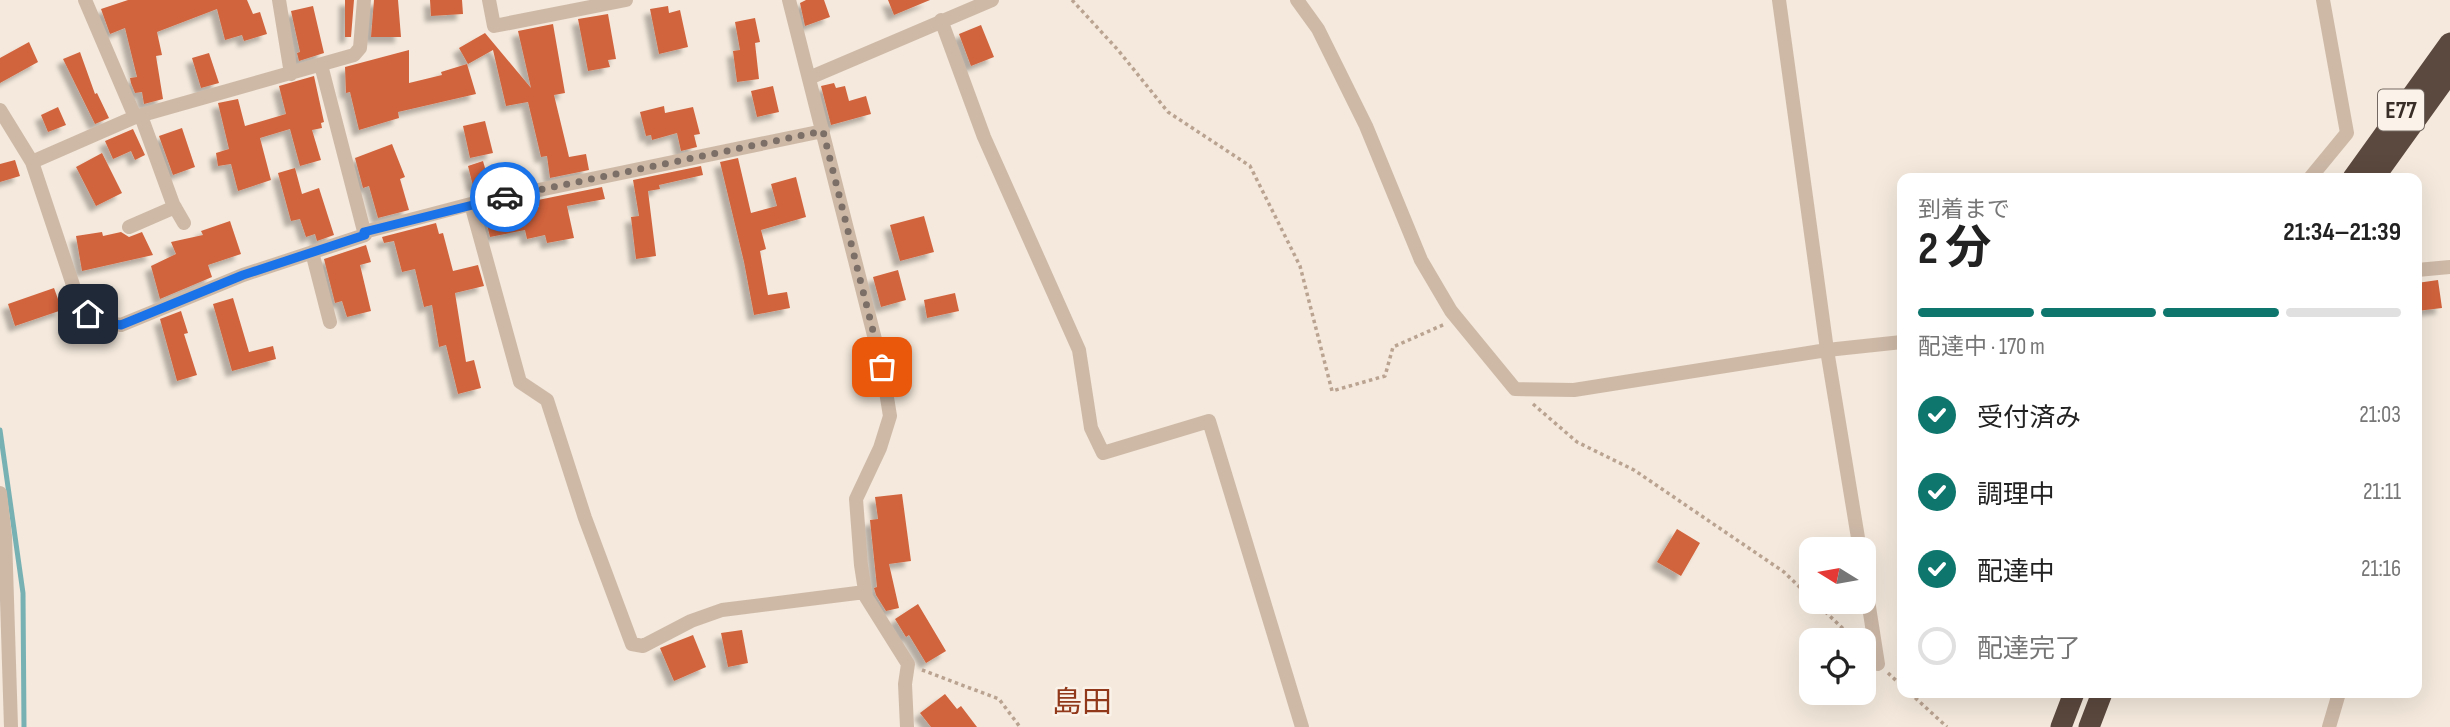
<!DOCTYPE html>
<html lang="ja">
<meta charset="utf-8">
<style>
body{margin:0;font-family:"Sofia Sans Condensed","Noto Sans JP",sans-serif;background:#f2f2f2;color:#222;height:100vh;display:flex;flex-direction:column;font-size:26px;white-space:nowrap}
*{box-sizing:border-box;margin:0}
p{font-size:23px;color:#767676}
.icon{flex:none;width:38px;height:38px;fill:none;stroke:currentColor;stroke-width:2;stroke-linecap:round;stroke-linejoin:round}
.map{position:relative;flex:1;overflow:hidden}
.details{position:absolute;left:1897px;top:173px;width:525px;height:525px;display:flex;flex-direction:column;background:#fff;border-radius:14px;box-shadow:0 7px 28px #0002}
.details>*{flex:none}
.needle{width:46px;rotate:281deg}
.buttons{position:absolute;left:1799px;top:537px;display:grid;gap:14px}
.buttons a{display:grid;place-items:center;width:77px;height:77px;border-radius:14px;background:#fff;box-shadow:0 7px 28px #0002;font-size:35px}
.pin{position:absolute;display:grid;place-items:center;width:60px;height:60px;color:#fff;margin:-30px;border-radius:14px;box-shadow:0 4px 10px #0006}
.courier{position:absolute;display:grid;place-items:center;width:70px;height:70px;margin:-35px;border:5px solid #1a73e8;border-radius:50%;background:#fff;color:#222;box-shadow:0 2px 9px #0007}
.overview em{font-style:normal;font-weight:700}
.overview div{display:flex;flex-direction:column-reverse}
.overview{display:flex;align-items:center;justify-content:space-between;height:119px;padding:0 21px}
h1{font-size:46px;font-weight:700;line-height:52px}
.bar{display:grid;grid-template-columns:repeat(4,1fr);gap:10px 7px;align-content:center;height:84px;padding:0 21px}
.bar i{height:9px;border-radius:5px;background:#e0e0e0}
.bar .on{background:#0f766e}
.bar p{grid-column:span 4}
ol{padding:0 21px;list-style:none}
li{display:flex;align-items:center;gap:21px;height:77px}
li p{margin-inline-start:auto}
li .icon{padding:7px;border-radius:50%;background:#0f766e;color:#fff;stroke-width:4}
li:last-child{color:#767676}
li i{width:38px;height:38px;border:4px solid #e0e0e0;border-radius:50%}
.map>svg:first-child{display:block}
</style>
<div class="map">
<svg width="2450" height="727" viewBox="0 0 2450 727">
<defs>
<filter id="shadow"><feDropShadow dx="-6" dy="6" stdDeviation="2" flood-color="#0004"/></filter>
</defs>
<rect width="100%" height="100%" fill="#f4e9dc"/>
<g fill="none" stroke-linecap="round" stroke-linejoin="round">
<path stroke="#78b1b4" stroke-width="5" d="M0 430 23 593 24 727"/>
</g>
<path fill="#d1643e" filter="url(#shadow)" d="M128 0H247L253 14 260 12 267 34 244 41 242 35 225 40 217 9 157 32 162 55 156 56 163 99 144 104 142 92 135 93 131 83 130 78 137 77 125 28 110 34 101 9Z
M345 0H354L351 37H345Z
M374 0H398L401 37H371Z
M430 0H462L463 14 431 16Z
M806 0H824L830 17 805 26 800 3Z
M888 0H930L894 15Z
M313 6 324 53 299 61 297 53 300 52 291 11Z
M668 6 669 13 680 10 688 47 659 54 650 9Z
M608 14 616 59 608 60 610 67 588 71 578 19Z
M755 18 760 42 755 43 759 79 737 82 733 51 740 50 735 22Z
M553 24 565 93 554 95 569 157 586 154 589 170 550 178 547 156 541 157 528 102 506 106 493 50 468 64 459 48 485 33 531 88 518 31Z
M981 25 994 57 971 66 959 34Z
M29 42 38 62 0 83V58Z
M409 50V83L442 75 441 72 467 64 476 94 398 112 399 118 359 130 350 92 346 93 345 67Z
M80 52 95 94 97 93 109 118 95 124 63 59Z
M209 53 219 83 201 88 192 58Z
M314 76 324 122 321 123 322 128 312 130 321 160 300 166 290 129 260 138 271 180 238 191 231 164 218 166 216 153 229 149 218 103 238 99 245 126 286 114 279 86Z
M834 83 836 88 845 86 849 101 866 96 871 114 831 125 821 86Z
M773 86 779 112 757 117 751 91Z
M664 106 665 113 693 107 700 134 694 135 697 147 681 151 677 133 652 140 651 135 646 136 640 112Z
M58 107 66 125 48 132 41 115Z
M485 121 493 153 470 158 463 126Z
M182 128 195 167 173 175 159 136Z
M133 129 145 155 135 160 131 151 113 159 105 141Z
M392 144 405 177 400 179 409 210 378 218 369 186 363 188 355 158Z
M102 153 122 193 96 206 76 167Z
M738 158 751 213 777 206 771 184 796 177 806 217 761 230 766 249 760 251 768 295 787 292 790 308 754 315 744 262 720 162Z
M15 160 20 176 0 182V164Z
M483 161 489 182 473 186 468 166Z
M701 166 703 175 659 185 660 189 648 191 656 256 636 259 631 217 639 216 633 180Z
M295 168 302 194 319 188 334 235 317 241 315 234 306 237 300 219 291 221 278 173Z
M602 187 605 199 567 206 574 238 547 243 545 235 527 239 525 230 490 237 484 212 501 208 502 213 539 207 538 200Z
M924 216 934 252 900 261 890 225Z
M230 221 241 254 208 265 212 277 160 299 151 266 176 254 171 242 203 235 201 231Z
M436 223 439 234 443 233 453 271 478 265 484 286 455 293 466 362 474 360 481 388 458 394 446 345 439 347 432 305 424 307 415 269 402 272 394 241 384 243 382 237Z
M102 232 103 236 121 232 129 237 142 232 153 255 82 271 76 236Z
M366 245 371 262 360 265 371 311 347 317 342 301 335 303 324 259Z
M898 270 906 300 881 307 873 277Z
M2438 280 2442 308 2417 311V283Z
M54 288 62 310 15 326 8 304Z
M955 293 959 311 927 318 924 300Z
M233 298 249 352 273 346 276 359 232 371 213 304Z
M181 311 188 333 184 334 197 375 177 381 160 319Z
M902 494 911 561 889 564 899 608 886 611 876 595 874 588 877 587 870 520 878 519 875 497Z
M1677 529 1700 543 1681 576 1657 562Z
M918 604 946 651 926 663 909 635 906 637 895 619Z
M742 630 748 663 728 667 721 633Z
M693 635 706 667 674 681 660 648Z
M945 694 957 709 961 706 977 727H931L920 713Z"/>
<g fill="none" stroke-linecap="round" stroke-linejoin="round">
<path stroke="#baa391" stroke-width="3.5" stroke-dasharray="3.5 3.5" stroke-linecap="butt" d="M1072 0 1118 50 1168 112 1250 166 1300 266 1332 391 1385 376 1393 347 1445 324
M1533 404 1577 442 1634 470 1784 572 1811 598
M1815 602 1855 640
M922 670 999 699 1020 727
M1888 673 1902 686
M1910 693 1947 727"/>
<path stroke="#ceb9a7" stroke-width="14" d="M85 0 135 117
M279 0 291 74
M489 0 494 26 626 0
M789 0 882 367 890 416 880 448 856 499 861 565 866 597 908 664 905 684 907 727
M1297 0 1318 29 1366 126 1421 260 1451 311 1515 389 1574 390 1827 350 1902 342
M1779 0 1827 350 1860 550
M941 20 984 137 1079 350 1091 428 1103 453 1209 421 1302 727
M809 78 992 0
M0 110 32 162 77 297C90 318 96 321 121 325L243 275 365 235 321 65
M141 116 173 204 184 223
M32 162 135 117 354 55 360 48 364 0
M2310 178 2347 133 2323 0
M471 204 520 382 547 400 585 518 632 644 643 646 691 621 722 610 865 592
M129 227 175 207
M364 232 471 204 823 131
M312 252 330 322
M2417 270 2450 267
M0 493 5 536 11 727
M1864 575 1878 664
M2329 727 2339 693"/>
<path stroke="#5b483e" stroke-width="21" d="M2353 178 2450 43
M2374 178 2450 72
M2061 727 2074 693
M2089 727 2102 693"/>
</g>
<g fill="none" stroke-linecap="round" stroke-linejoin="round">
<path stroke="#7b6f67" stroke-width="7" stroke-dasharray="0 12.6" d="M505 197 823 131 882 367"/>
<path stroke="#1a73e8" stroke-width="9" d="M88 314 102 322 121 325 243 275 365 235 364 232 505 197"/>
</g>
<g text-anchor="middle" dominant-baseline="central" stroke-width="5" stroke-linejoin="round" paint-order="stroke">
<rect fill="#fbf3e9" stroke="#746962" stroke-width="2" x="2378" y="89.5" width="46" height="41" rx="5"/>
<g font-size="24" font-weight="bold" fill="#3a2e28">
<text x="2401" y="110">E77</text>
</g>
<g font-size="30" fill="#903819" stroke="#fbf3e9">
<text x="1082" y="703">島田</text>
</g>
</g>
</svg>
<div class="buttons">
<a><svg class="needle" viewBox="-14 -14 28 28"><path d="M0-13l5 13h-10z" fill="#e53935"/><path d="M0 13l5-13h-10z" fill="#767676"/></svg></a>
<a><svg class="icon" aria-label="locate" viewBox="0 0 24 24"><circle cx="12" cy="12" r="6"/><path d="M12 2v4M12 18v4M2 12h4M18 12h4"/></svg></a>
</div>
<div class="pin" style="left:882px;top:367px;background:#ea580c"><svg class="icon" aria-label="bag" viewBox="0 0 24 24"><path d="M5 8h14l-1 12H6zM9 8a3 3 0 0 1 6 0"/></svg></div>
<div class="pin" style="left:88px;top:314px;background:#1f2937"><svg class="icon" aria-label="home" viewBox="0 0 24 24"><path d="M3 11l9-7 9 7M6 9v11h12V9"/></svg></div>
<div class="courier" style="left:505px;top:197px"><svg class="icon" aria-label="car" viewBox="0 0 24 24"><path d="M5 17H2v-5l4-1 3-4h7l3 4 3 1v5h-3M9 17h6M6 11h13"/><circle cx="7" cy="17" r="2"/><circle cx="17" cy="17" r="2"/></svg></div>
<section class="details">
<div class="overview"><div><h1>2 分</h1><p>到着まで</p></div><em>21:34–21:39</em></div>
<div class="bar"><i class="on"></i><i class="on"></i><i class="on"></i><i></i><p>配達中 · 170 m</p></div>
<ol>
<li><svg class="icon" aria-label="check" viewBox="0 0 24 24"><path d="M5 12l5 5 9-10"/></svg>受付済み<p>21:03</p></li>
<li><svg class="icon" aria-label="check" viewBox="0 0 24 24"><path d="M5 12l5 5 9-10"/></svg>調理中<p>21:11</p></li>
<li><svg class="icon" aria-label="check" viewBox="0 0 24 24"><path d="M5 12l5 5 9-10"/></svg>配達中<p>21:16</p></li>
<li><i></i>配達完了</li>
</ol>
</section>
</div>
